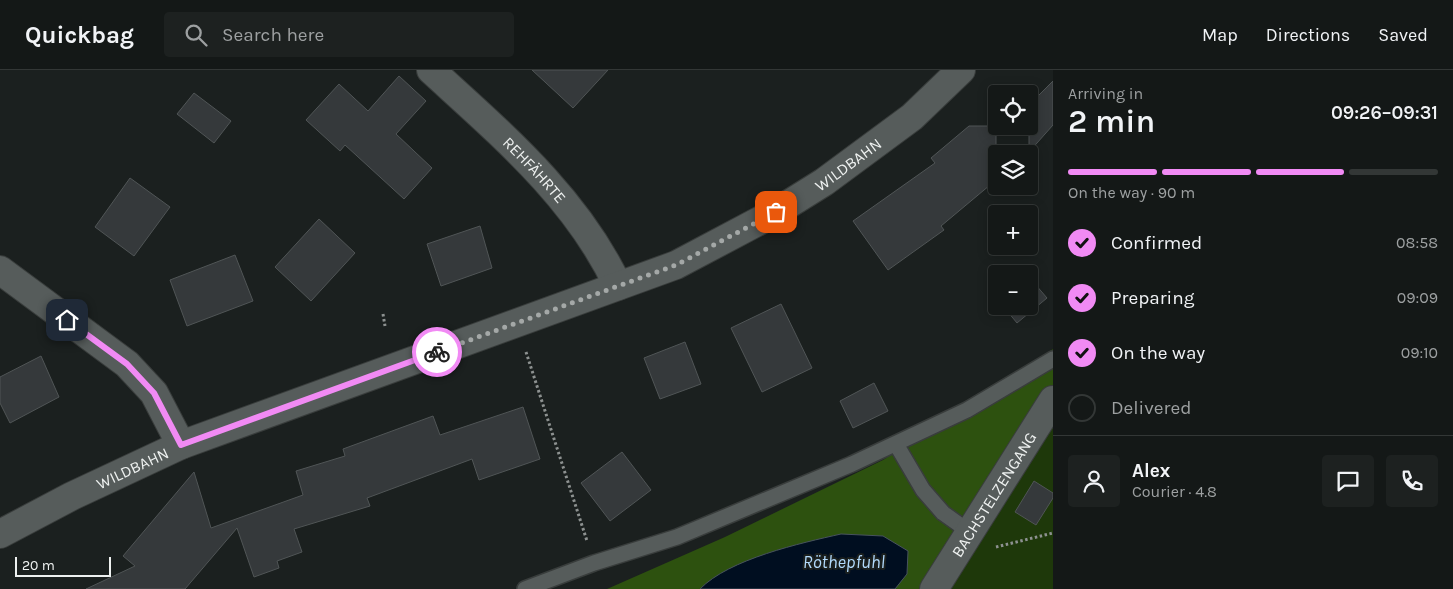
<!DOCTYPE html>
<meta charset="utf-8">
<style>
body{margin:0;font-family:Karla,sans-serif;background:#1d2120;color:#f1f3f6;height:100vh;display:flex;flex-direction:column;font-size:19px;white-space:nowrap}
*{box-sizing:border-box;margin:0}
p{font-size:16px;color:#9da0a1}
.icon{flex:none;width:28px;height:28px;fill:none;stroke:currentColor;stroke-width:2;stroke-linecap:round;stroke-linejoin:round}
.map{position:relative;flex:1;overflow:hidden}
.panel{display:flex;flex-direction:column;background:#141817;width:400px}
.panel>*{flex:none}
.controls{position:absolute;left:988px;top:15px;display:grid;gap:10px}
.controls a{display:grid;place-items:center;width:50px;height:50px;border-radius:5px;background:#141817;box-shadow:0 2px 12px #0003,0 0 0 1px #333736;font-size:25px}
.scale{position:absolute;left:15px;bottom:12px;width:96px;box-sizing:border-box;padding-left:5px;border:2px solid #eef1f0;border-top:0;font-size:14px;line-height:18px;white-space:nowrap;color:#eef1f0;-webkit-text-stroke:4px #1b201f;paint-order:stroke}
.pin{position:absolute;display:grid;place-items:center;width:42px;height:42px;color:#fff;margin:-21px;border-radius:10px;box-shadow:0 2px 8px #0006}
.courier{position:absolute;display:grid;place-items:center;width:50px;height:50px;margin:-25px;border:4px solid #f18af4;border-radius:50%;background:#fff;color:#222;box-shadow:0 1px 6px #0007}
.overview em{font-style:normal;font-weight:600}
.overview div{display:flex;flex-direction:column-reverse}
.overview{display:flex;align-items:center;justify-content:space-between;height:85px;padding:0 15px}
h1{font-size:32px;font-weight:600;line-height:38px}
.bar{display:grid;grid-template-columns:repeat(4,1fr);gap:8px 5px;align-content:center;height:60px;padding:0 15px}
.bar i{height:6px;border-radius:4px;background:#333736}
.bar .current{background:#f18af4}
.bar p{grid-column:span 4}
.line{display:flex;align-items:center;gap:12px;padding:0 15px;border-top:1px solid #333736}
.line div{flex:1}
.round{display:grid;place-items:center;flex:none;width:52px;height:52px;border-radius:5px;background:#1d2120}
ol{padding:0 15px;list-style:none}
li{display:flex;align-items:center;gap:15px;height:55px}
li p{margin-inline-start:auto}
li .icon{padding:5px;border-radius:50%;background:#f18af4;color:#111;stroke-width:4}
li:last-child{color:#9da0a1}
li i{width:28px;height:28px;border:2px solid #333736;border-radius:50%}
header{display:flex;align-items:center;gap:30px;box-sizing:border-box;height:70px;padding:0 25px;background:#141817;border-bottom:1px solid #333736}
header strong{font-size:24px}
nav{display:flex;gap:28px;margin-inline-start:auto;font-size:18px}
.search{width:350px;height:45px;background:#1d2120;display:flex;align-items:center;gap:12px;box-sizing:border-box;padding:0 18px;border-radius:5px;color:#9da0a1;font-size:19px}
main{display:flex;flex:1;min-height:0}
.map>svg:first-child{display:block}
</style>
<header>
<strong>Quickbag</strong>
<div class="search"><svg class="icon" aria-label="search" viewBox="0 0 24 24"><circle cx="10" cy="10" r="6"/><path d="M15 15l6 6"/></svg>Search here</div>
<nav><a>Map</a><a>Directions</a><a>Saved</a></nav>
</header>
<main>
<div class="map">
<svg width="1053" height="519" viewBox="0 0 1053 519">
<rect width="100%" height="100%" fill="#1b201f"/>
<path fill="#1e380a" d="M1053 357V519H950Z"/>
<path fill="#2d510f" d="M1053 279V316L958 469 924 519H607L725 467 883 390Z"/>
<path fill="#000e20" stroke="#47525e" d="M841 464 883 466 908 481 907 504 895 519H700C729 489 801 473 841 464Z"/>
<path fill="#35393b" stroke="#505556" d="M532 0H608L573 38Z
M399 6 426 31 396 64 432 98 404 129 345 75 340 81 306 50 339 14 368 41Z
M1053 11V55L1029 82V35Z
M194 23 231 51 214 73 177 44Z
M969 56H996V110L941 156 944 160 888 200 853 151 935 93 931 88Z
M130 108 170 137 134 186 95 157Z
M319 149 355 183 311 231 275 197Z
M480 156 492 198 441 216 427 174Z
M235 185 253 231 187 256 170 210Z
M1029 207 1047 228 1017 253 1003 236H1029Z
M781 234 812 298 762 322 731 258Z
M685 272 701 314 660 329 644 288Z
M41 286 59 327 10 353 0 333V307Z
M874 313 888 341 853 358 840 331Z
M523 337 540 389 479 410 472 389 367 428 370 436 294 459 302 482 277 491 279 498 254 507 237 458 185 519H86L135 496 123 486 194 402 211 458 303 425 296 401 345 386 343 379 433 346 440 365Z
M622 382 651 420 610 451 581 413Z
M1034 411 1053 423V428L1036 455 1015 442Z"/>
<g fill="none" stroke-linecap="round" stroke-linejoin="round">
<defs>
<path id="lane" d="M896 374 923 420 943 443 971 463
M525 519 594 493 677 467 852 394 967 340 1053 289"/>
<g id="street">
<path id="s1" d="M431 0C502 65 577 128 618 216"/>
<path d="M0 200 127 294 154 323 181 375"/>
<path id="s2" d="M0 464 72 426 181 375 676 195 776 142 824 112 912 47 961 0"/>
<path id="s3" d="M934 519 1053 330"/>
</g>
</defs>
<use href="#lane" stroke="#393d3c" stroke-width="18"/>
<use href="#street" stroke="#393d3c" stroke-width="30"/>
<path stroke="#8d9190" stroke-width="3" stroke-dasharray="2.5 2.5" stroke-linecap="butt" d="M383 244 385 256
M526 282 587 471
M996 477 1053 463"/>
<use href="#lane" stroke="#565c5b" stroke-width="15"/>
<use href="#street" stroke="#565c5b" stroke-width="28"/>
</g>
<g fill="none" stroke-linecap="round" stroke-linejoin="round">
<path stroke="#a4a8a7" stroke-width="5" stroke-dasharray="0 9" d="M437 282 676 195 776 142"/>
<path stroke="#f18af4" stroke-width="6" d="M67 250 127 294 154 323 181 375 437 282"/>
</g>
<g text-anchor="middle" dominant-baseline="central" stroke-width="4" stroke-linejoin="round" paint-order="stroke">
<g font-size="16" fill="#eef1f0" stroke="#1b201f">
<text stroke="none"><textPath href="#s2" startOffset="928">WILDBAHN</textPath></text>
<text stroke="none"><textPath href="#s1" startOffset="144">REHFÄHRTE</textPath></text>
<text stroke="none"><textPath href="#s2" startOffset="148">WILDBAHN</textPath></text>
<text stroke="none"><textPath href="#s3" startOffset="112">BACHSTELZENGANG</textPath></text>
</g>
<g font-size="18" font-style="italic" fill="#b2dafc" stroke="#1b201f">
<text x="844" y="492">Röthepfuhl</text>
</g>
</g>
</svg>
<div class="controls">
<a><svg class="icon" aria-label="locate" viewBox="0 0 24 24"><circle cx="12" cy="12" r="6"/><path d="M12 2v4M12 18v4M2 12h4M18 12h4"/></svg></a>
<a><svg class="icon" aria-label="layers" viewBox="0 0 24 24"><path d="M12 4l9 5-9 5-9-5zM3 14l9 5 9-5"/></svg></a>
<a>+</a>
<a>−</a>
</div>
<div class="scale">20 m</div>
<div class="pin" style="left:776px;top:142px;background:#ea580c"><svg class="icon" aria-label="bag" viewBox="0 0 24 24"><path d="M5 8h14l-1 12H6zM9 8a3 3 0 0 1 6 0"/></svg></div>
<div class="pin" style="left:67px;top:250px;background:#1f2937"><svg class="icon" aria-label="home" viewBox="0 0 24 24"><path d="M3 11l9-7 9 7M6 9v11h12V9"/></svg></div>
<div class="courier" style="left:437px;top:282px"><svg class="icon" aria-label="bike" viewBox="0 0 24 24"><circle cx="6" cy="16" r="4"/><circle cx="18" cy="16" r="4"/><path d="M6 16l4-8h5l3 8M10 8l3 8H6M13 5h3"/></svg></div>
</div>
<section class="panel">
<div class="overview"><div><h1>2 min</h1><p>Arriving in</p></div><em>09:26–09:31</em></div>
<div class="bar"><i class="current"></i><i class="current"></i><i class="current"></i><i></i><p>On the way · 90 m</p></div>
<ol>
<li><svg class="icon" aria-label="check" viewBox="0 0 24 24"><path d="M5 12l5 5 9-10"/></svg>Confirmed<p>08:58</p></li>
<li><svg class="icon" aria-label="check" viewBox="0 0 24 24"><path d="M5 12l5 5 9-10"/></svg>Preparing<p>09:09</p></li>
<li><svg class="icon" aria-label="check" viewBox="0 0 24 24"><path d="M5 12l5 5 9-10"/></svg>On the way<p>09:10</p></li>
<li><i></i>Delivered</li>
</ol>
<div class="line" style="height:90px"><a class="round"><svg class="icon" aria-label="person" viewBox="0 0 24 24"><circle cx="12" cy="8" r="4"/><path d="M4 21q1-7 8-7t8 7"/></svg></a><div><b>Alex</b><p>Courier · 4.8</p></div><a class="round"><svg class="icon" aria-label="chat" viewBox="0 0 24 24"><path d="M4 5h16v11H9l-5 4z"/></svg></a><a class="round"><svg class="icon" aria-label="phone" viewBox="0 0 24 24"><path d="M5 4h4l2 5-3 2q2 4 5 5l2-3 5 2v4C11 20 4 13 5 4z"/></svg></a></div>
</section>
</main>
